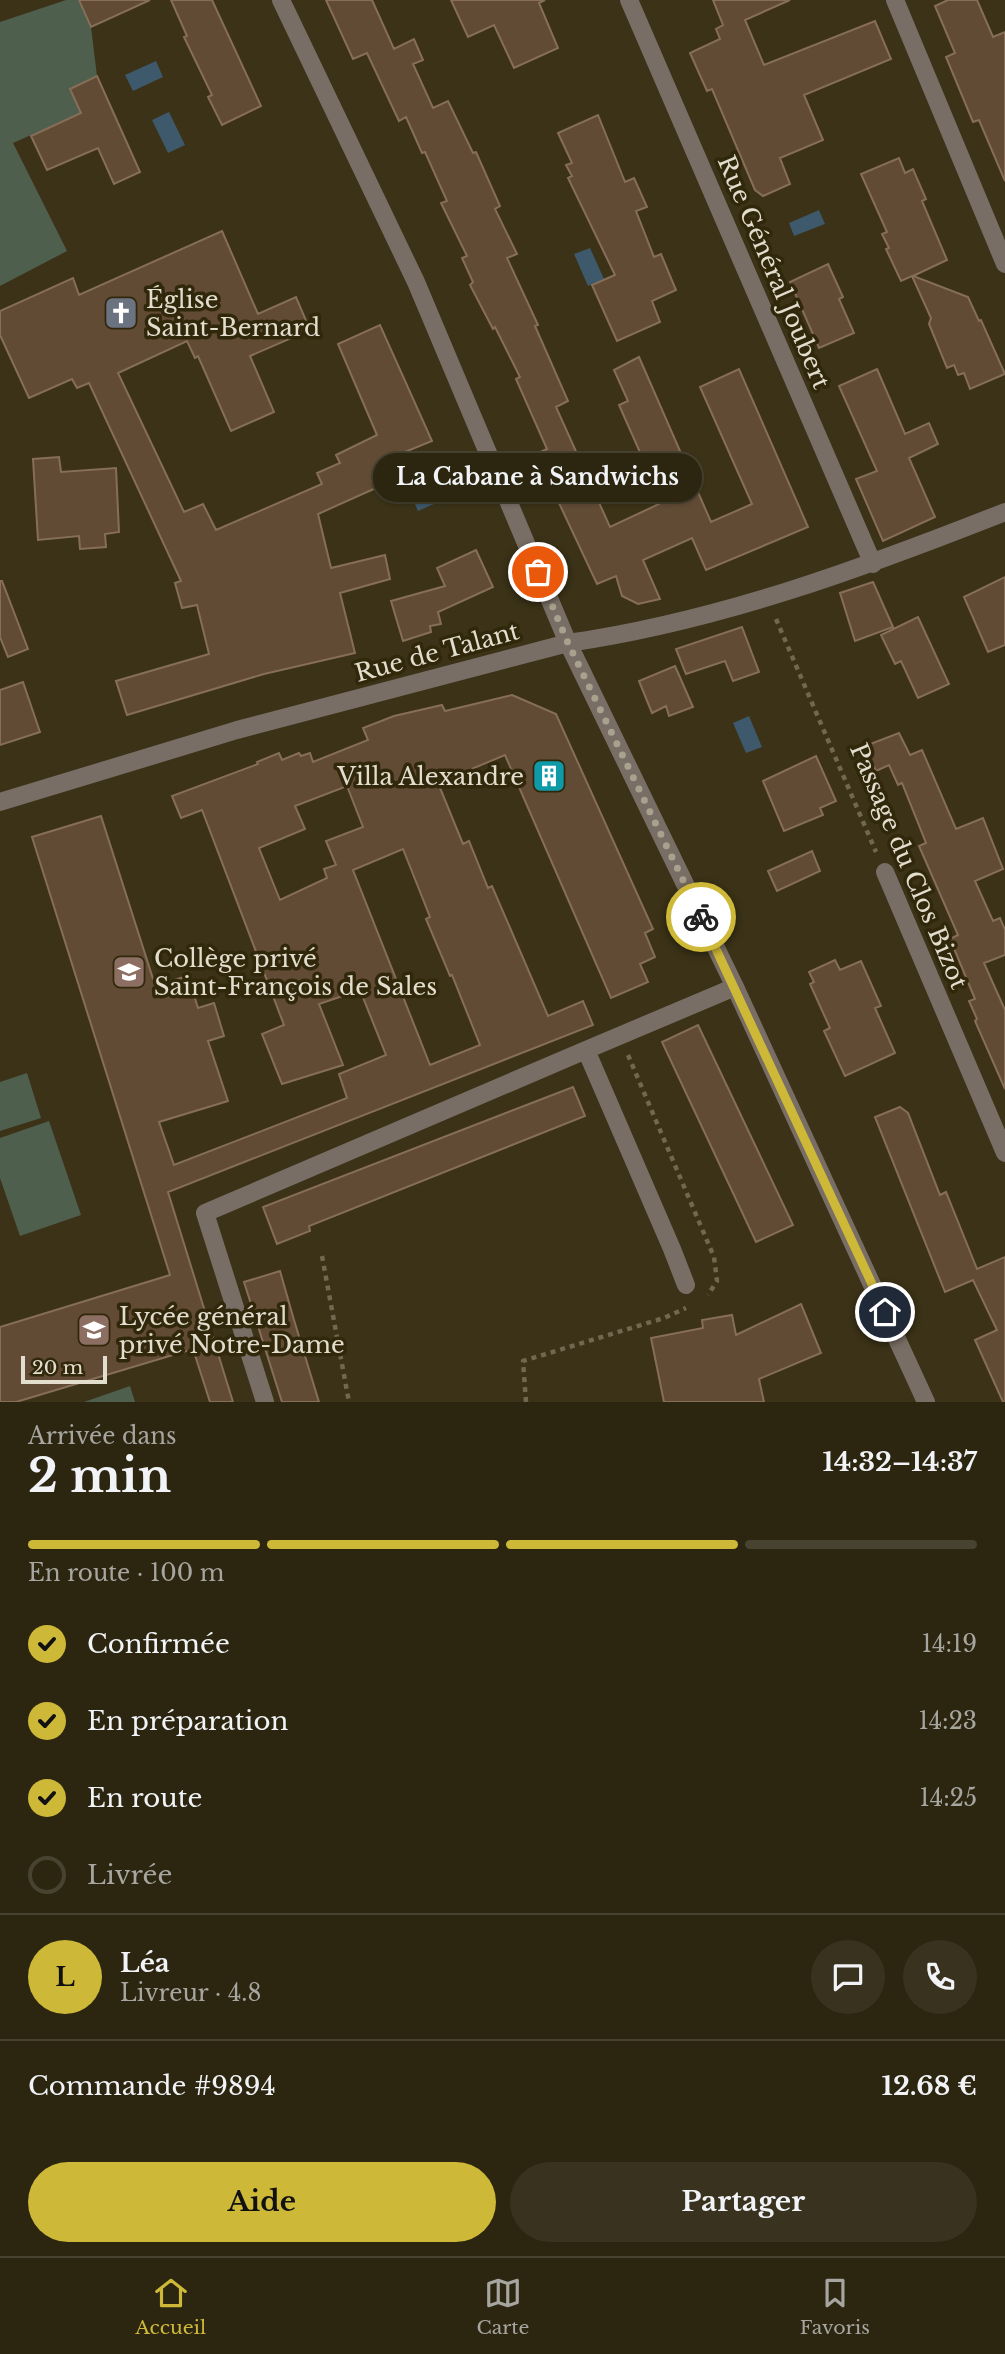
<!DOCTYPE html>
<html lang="fr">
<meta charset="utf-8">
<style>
body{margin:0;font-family:"Libre Baskerville",serif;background:#38321f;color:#f1f3f6;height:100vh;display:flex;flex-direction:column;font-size:26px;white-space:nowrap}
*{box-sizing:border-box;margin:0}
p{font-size:23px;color:#a6a59f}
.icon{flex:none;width:38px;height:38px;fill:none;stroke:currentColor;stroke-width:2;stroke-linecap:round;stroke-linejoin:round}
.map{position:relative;height:1402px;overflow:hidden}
.panel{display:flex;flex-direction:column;background:#2c2611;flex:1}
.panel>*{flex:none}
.scale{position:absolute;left:21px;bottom:18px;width:86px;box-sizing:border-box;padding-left:7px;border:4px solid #e2ddcd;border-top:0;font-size:19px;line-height:24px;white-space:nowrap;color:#e2ddcd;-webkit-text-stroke:5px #31280c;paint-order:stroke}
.pin{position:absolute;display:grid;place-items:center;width:60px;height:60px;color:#fff;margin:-30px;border:4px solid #fff;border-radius:50%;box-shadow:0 2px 7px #0007}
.courier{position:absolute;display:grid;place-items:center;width:70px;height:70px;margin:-35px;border:5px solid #ceb837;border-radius:50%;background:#fff;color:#222;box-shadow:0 2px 9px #0007}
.bubble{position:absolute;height:49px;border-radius:24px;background:#2c2611;box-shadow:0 2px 5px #0004,0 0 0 2px #484331;font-size:23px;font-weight:800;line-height:49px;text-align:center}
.headline em{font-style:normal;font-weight:800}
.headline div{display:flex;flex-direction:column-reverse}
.headline{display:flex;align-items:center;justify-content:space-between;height:119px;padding:0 28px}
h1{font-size:46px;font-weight:800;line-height:52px}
.bar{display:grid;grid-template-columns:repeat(4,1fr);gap:10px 7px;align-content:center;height:84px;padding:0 28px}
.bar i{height:9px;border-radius:5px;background:#484331}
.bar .active{background:#ceb837}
.bar p{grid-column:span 4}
.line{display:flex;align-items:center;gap:18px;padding:0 28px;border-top:2px solid #484331}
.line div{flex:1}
.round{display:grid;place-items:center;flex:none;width:74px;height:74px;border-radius:37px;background:#38321f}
ol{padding:0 28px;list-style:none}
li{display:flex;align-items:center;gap:21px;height:77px}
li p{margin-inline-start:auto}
li .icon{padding:7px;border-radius:50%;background:#ceb837;color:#111;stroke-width:4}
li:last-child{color:#a6a59f}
li i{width:38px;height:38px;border:4px solid #484331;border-radius:50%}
.action{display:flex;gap:14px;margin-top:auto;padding:14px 28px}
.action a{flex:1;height:80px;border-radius:42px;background:#ceb837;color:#111;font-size:28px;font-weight:800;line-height:80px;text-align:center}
.action a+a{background:#38321f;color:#f1f3f6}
.tab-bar{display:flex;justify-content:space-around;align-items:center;height:98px;border-top:2px solid #484331;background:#2c2611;font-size:19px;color:#a6a59f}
.tab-bar a{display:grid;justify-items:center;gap:4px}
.tab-bar .active{color:#ceb837}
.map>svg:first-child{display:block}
</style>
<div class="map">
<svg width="1005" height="1402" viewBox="0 0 1005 1402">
<rect width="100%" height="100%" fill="#3b3217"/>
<path fill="#4f5f4d" d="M66 0H79L91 27 97 76 71 89 81 113 13 143 67 251 0 286V22Z
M27 1073 41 1118 0 1131V1082Z
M49 1121 81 1215 20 1236 0 1178V1138Z
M130 1386 135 1402H84Z"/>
<path fill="#3d596b" d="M156 61 163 77 133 91 125 75Z
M169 112 185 145 168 153 152 120Z
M819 210 825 224 794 236 789 223Z
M590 248 604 279 588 286 574 254Z
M446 482 452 496 418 511 412 497Z
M749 716 762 747 746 753 733 723Z"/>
<path fill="#614b35" stroke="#866e58" stroke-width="2" fill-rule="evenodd" d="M79 0H150L91 27Z
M171 0H212L261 106 222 125 208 97 212 95 184 37 187 36Z
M326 0H372L394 49 414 39 423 60 413 64 433 108 448 101 473 153 476 152 500 206 495 209 517 254 507 258 538 325 535 326 568 401 556 407 610 527 659 504 641 461 643 459 619 405 628 401 614 370 639 357 711 522 752 504 700 387 739 369 808 527 706 570 692 538 643 560 660 599 638 604 622 596 616 576 597 584 536 454 547 449 516 379 520 377 495 327 493 329 470 285 473 282 462 258 467 256 441 203 447 201 425 152 422 153 406 117 399 121 367 53 353 59Z
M451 0H545L539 3 558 48 514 68 494 25 468 37Z
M713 0H790L745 20 764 65 875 21 891 59 804 95 823 140 780 158 790 184 763 196 755 190 712 89 707 91 690 53 720 39 716 29 723 25Z
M948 0H977L993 37 1005 32V181L979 120 973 122 946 57 955 53 935 6Z
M97 76 140 172 114 184 98 148 47 170 31 136 81 113 70 89Z
M598 115 625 182 634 178 647 207 636 211 654 257 661 254 676 290 652 301 660 322 617 341 592 285 615 275 568 178 572 176 566 165 572 163 558 133Z
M899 158 905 173 913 169 926 199 922 201 947 260 913 276 968 297 979 321 981 320 1005 374 970 389 964 373 958 375 954 365 947 368 929 324 931 318 912 276 901 281 886 249 889 248 882 234 887 232 861 174Z
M222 231 258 314 296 297 310 330 250 356 274 412 231 431 198 356 195 358 187 341 118 373 184 512 203 504 216 530 322 484 317 473 340 463 336 455 377 435 338 344 380 325 432 441 385 460 390 471 372 481 376 488 318 514 331 568 385 555 390 579 340 593 355 653 264 674 127 715 116 681 209 654 197 605 182 608 175 583 181 581 89 383 77 388 72 379 29 398 0 335V311L73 278 79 295Z
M828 264 843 297 839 299 854 333 819 348 790 282Z
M877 369 905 434 929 423 938 444 909 458 935 517 883 541 856 479 877 471 839 386Z
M59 457 61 472 116 468 119 532 105 534 106 547 80 549 79 536 38 540 33 459Z
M476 550 493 587 438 612 441 624 430 626 431 632 403 641 391 601 445 586 437 568Z
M1005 577V645L988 652 964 597Z
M0 581H2L28 649 8 657 0 637Z
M873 582 893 627 855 641 840 593Z
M918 617 949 684 918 698 901 661 895 664 881 635Z
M742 627 759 672 733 681 725 661 686 674 676 649Z
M675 666 693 707 669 716 666 706 652 713 639 681Z
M23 682 40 732 0 745V690Z
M512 695 556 714 653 929 645 933 655 957 640 964 648 982 611 998 505 755 438 783 463 844 469 841 488 888 492 886 548 1016 583 1001 593 1025 168 1192 233 1402H210L193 1349 16 1402H0V1327L170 1275 32 837 101 816 155 985 188 976 198 1008 214 1003 224 1036 208 1041 228 1101 159 1122 174 1165 347 1098 339 1074 386 1055 360 990 319 1004 343 1065 282 1084 262 1034 284 1025 202 810 181 818 172 796 258 764 257 762 279 753 282 760 299 753 301 756 310 753 313 762 368 740 363 728 394 716 442 705 445 711ZM347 786 363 827 326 841 336 865 324 869 327 878 280 900 259 848 305 829 295 806ZM403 849 430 917 426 919 450 976 452 975 480 1045 430 1065 353 870Z
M899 733 910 755 922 750 956 829 983 818 1003 869 975 881 993 921 1000 918 1005 930V955L984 963 1005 1010V1089L975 1021 977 1019 969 1001 975 999 950 939 958 935 919 846 926 843 902 783 898 785 889 765 876 771 865 746Z
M816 756 836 801 820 808 823 815 784 831 763 781Z
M812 851 820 871 777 891 768 871Z
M835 960 840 970 861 961 881 1006 875 1008 895 1053 845 1076 824 1031 830 1028 810 984 814 982 809 972Z
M698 1025 793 1225 756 1242 662 1042Z
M573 1087 585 1116 309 1226 310 1231 277 1244 263 1207Z
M900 1107 908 1113 940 1195 946 1192 977 1269 1005 1257V1402H1003L975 1340 997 1330 973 1280 945 1292 875 1117Z
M280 1271 294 1320 319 1402H282L244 1282Z
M801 1304 821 1353 759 1379 764 1402H664L651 1338 703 1328 702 1320 732 1315 736 1335Z"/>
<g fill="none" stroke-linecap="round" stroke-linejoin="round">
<path stroke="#706851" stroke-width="4.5" stroke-dasharray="5 5" stroke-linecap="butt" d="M776 619 876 852
M628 1055 714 1257 717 1281 708 1295
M322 1256 349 1402
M526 1402 523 1361 664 1318 686 1308"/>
<path stroke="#796e65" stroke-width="18" d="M281 0 416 282 568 643 735 987 926 1402
M629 0 873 564
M895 0 1005 264
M0 802 237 730 568 643C720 621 863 568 1005 512
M885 872 1005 1153
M686 1285 672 1249 586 1050 735 987
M265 1402 205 1213 586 1050"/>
</g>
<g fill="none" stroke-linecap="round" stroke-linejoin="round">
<path stroke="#a8a18d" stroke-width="7" stroke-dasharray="0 12.6" d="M538 572 568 643 701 917"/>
<path stroke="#ceb837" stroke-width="9" d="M701 917 885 1312"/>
</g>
<defs>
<symbol id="church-square" viewBox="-11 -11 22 22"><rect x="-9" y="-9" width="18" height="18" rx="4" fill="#6b7280" stroke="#31280c"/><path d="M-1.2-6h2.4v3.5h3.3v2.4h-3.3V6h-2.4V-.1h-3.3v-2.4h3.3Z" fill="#fff"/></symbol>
<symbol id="building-square" viewBox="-11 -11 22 22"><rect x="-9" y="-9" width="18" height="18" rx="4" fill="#0f9aa8" stroke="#31280c"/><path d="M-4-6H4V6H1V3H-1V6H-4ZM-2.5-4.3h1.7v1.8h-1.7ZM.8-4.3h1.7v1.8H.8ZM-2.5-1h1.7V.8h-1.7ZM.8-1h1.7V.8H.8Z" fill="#fff"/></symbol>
<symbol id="school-square" viewBox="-11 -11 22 22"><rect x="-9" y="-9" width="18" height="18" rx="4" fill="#8d6e63" stroke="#31280c"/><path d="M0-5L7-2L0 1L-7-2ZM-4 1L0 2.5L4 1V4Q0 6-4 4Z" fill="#fff"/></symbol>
</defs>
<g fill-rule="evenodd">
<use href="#church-square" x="102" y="294" width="38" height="38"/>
<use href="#building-square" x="530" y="757" width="38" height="38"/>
<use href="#school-square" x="110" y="953" width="38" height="38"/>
<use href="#school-square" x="75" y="1311" width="38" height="38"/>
</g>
<g text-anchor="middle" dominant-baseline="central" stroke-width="7" stroke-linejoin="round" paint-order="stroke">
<g font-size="24" fill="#e2ddcd" stroke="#31280c">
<text transform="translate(774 272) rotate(67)">Rue Général Joubert</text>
<text transform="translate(437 652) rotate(-15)">Rue de Talant</text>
<text transform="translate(909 866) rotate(67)">Passage du Clos Bizot</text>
</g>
<g font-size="24" fill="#e2ddcd" stroke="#31280c" text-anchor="start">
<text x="146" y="299">Église<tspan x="146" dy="28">Saint-Bernard</tspan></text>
<text x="524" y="776" text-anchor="end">Villa Alexandre</text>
<text x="154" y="958">Collège privé<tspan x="154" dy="28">Saint-François de Sales</tspan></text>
<text x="119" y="1316">Lycée général<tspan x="119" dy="28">privé Notre-Dame</tspan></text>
</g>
</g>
</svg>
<div class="scale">20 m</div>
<div class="pin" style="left:538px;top:572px;background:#ea580c"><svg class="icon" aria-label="bag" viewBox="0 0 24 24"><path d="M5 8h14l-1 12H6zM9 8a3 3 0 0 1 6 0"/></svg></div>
<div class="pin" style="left:885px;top:1312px;background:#1f2937"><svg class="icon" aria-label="home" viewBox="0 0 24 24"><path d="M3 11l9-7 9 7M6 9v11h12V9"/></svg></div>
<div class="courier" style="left:701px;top:917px"><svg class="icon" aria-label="bike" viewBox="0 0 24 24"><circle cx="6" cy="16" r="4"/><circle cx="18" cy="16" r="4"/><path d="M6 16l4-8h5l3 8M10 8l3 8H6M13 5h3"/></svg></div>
<div class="bubble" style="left:373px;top:453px;width:329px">La Cabane à Sandwichs</div>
</div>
<section class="panel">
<div class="headline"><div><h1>2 min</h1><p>Arrivée dans</p></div><em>14:32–14:37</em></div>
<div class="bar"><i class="active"></i><i class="active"></i><i class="active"></i><i></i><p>En route · 100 m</p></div>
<ol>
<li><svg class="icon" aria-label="check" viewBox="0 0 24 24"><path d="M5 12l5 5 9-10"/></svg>Confirmée<p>14:19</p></li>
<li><svg class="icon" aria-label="check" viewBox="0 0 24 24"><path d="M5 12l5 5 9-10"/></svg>En préparation<p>14:23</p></li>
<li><svg class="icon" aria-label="check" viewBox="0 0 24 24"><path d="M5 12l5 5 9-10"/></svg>En route<p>14:25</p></li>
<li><i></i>Livrée</li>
</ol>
<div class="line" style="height:126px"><b class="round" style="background:#ceb837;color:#111">L</b><div><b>Léa</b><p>Livreur · 4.8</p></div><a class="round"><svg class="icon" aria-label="chat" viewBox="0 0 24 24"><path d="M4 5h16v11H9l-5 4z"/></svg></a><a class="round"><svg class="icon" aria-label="phone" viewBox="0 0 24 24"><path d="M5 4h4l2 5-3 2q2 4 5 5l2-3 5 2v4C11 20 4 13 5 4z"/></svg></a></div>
<div class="line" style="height:91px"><div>Commande #9894</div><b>12.68 €</b></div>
<div class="action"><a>Aide</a><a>Partager</a></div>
</section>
<nav class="tab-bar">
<a class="active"><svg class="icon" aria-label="home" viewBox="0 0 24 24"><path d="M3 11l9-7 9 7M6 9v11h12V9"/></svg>Accueil</a>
<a><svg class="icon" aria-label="map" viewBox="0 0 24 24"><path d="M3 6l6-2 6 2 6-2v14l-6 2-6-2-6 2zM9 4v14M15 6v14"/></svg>Carte</a>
<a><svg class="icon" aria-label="saved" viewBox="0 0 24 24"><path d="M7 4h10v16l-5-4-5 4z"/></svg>Favoris</a>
</nav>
